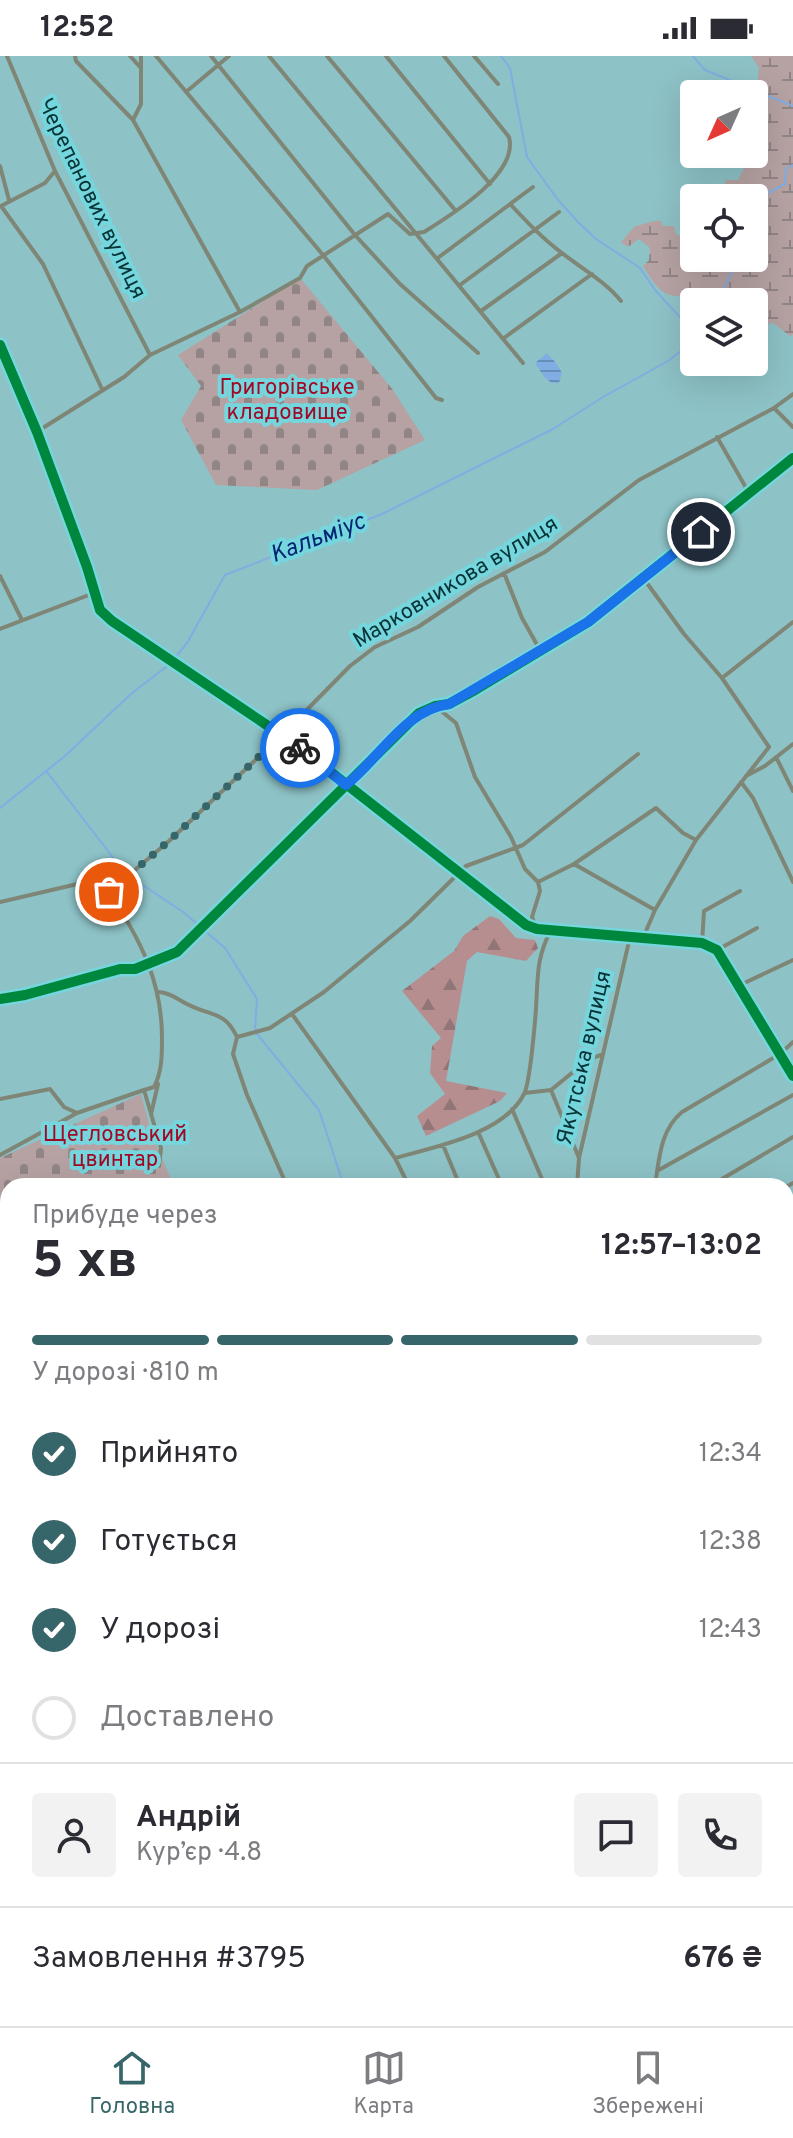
<!DOCTYPE html>
<html lang="uk">
<meta charset="utf-8">
<style>
body{margin:0;font-family:Overpass,sans-serif;background:#f2f2f3;color:#2b2b33;height:100vh;display:flex;flex-direction:column;font-size:30px;white-space:nowrap}
*{box-sizing:border-box;margin:0}
p{font-size:26px;color:#7c7c81}
.icon{flex:none;width:44px;height:44px;fill:none;stroke:currentColor;stroke-width:2;stroke-linecap:round;stroke-linejoin:round}
.map{position:relative;flex:1;overflow:hidden}
.sheet{position:absolute;left:0px;top:1122px;width:794px;height:848px;display:flex;flex-direction:column;background:#fff;border-radius:24px 24px 0 0;box-shadow:0 8px 32px #0002}
.sheet>*{flex:none}
.needle{width:52px;rotate:225deg}
.buttons{position:absolute;left:680px;top:24px;display:grid;gap:16px}
.buttons a{display:grid;place-items:center;width:88px;height:88px;border-radius:8px;background:#fff;box-shadow:0 8px 32px #0002;font-size:40px}
.pin{position:absolute;display:grid;place-items:center;width:68px;height:68px;color:#fff;margin:-34px;border:4px solid #fff;border-radius:50%;box-shadow:0 2px 8px #0007}
.courier{position:absolute;display:grid;place-items:center;width:80px;height:80px;margin:-40px;border:6px solid #1a73e8;border-radius:50%;background:#fff;color:#222;box-shadow:0 2px 10px #0007}
.head em{font-style:normal;font-weight:700}
.head div{display:flex;flex-direction:column-reverse}
.head{display:flex;align-items:center;justify-content:space-between;height:136px;padding:0 32px}
h1{font-size:52px;font-weight:700;line-height:60px}
.bar{display:grid;grid-template-columns:repeat(4,1fr);gap:12px 8px;align-content:center;height:96px;padding:0 32px}
.bar i{height:10px;border-radius:6px;background:#e1e1e2}
.bar .on{background:#366669}
.bar p{grid-column:span 4}
.line{display:flex;align-items:center;gap:20px;padding:0 32px;border-top:2px solid #e1e1e2}
.line div{flex:1}
.round{display:grid;place-items:center;flex:none;width:84px;height:84px;border-radius:8px;background:#f2f2f3}
ol{padding:0 32px;list-style:none}
li{display:flex;align-items:center;gap:24px;height:88px}
li p{margin-inline-start:auto}
li .icon{padding:8px;border-radius:50%;background:#366669;color:#fff;stroke-width:4}
li:last-child{color:#7c7c81}
li i{width:44px;height:44px;border:4px solid #e1e1e2;border-radius:50%}
.status{display:flex;justify-content:space-between;align-items:center;height:56px;padding:0 40px;background:#fff;direction:ltr}
.status svg{height:22px;fill:currentColor}
.menu{display:flex;justify-content:space-around;align-items:center;height:112px;border-top:2px solid #e1e1e2;background:#fff;font-size:22px;color:#7c7c81}
.menu a{display:grid;justify-items:center;gap:4px}
.menu .on{color:#366669}
.map>svg:first-child{display:block}
</style>
<div class="status"><b>12:52</b><svg viewBox="0 0 49 12"><path d="M0 12V9h3v3zM5 12V6h3v6zM10 12V3h3v9zM15 12V0h3v12zM26 1h20v11H26zM47 4h2v5h-2z"/></svg></div>
<div class="map">
<svg width="793" height="1970" viewBox="0 0 793 1970">
<defs>
<pattern id="forest-firs" width="22" height="20" patternUnits="userSpaceOnUse" patternTransform="scale(2)"><rect width="22" height="20" fill="#b68e90"/><path d="M5 1l3.5 6h-7zM16 11l3.5 6h-7z" fill="#927576"/></pattern>
<pattern id="wetland-marsh" width="20" height="14" patternUnits="userSpaceOnUse" patternTransform="scale(2)"><rect width="20" height="14" fill="#b6a2a3"/><path d="M1 5h8M5 5V1M11 12h8M15 12V8" fill="none" stroke="#928586"/></pattern>
<pattern id="cemetery-stones" width="16" height="16" patternUnits="userSpaceOnUse" patternTransform="scale(2)"><rect width="16" height="16" fill="#b6a2a3"/><path d="M2 7V4a2 2 0 0 1 4 0v3zM10 15v-3a2 2 0 0 1 4 0v3z" fill="#928586"/></pattern>
<pattern id="water-rules" width="6" height="5" patternUnits="userSpaceOnUse" patternTransform="scale(2)"><rect width="6" height="5" fill="#80ade2"/><path d="M0 2.5h6" fill="none" stroke="#678eb8"/></pattern>
</defs>
<rect width="100%" height="100%" fill="#8dc2c6"/>
<path fill="url(#forest-firs)" d="M490 860 499 863 516 882 535 884 538 892 526 905 477 896 467 905 446 1025 507 1037 500 1045 426 1080 417 1060 445 1038 430 1017 432 990 441 982 402 935 454 895 463 880Z
M793 1888V1970H584L588 1968 586 1962H786V1890Z
M500 1962H559L562 1970H493L490 1966Z"/>
<path fill="url(#wetland-marsh)" d="M751 0H793V278L790 280 773 267 762 269 754 282V246H694V281L687 259 690 251 679 240C660 241 652 224 643 210L649 204 650 192 639 183 628 191 621 186 635 170C645 169 650 164 661 165L663 170H674L676 178 682 181 688 176 694 164V202H754V142H719L726 124H738L751 98H754L756 80 764 68 756 41 759 12Z"/>
<path fill="url(#cemetery-stones)" d="M300 222 393 334 425 384 317 434 216 429 181 364 201 330 178 299Z
M141 1038 152 1079 174 1130H8V1455L0 1453V1102Z"/>
<path fill="url(#water-rules)" d="M547 297 556 307 562 317 559 327H552L545 322 535 307Z
M630 1962H765L759 1970H645Z"/>
<g fill="none" stroke-linecap="round" stroke-linejoin="round">
<path stroke="#80ade2" stroke-width="2" d="M501 0 510 12 527 101 558 144 579 167 596 183 640 212 655 234 689 271 694 274
M693 0 705 14 793 50
M754 169 766 138 785 128 786 113 793 109
M719 246 737 202
M174 603 187 587 225 519 382 458 553 373 603 341 668 305 694 285
M47 716 125 817 183 856 225 892 257 943 255 971 257 978 319 1054 344 1130
M0 752 65 700 132 637 170 608
M54 1970 60 1962"/>
<path stroke="#7f8676" stroke-width="4" d="M7 0 55 115 150 299
M75 0 76 5 133 64 240 256
M130 0 140 11
M156 0 323 199 436 342 442 344
M211 0 355 179 400 228 478 297
M269 0 523 307
M327 0 455 154
M386 0 490 128
M474 0 498 28
M186 36 229 0
M133 64 141 48V0
M0 110 9 144
M511 149C527 166 543 183 562 197 582 213 605 225 621 245
M1 150 43 208 102 333
M1 150 45 127 55 115
M439 201 533 131
M460 229 559 156
M481 255 562 197
M504 282 592 218
M774 352 793 371
M38 375 124 321 150 299 240 256 300 222 307 210 388 158 410 178 424 176C451 159 519 118 509 81L444 0
M717 381 749 437
M504 517 522 562 540 594
M0 520 22 564
M0 573 94 537
M722 622 793 566
M435 650 456 667 475 721 511 781 525 813 538 826 540 835 532 861 536 871
M776 701 793 735
M746 720 765 710 793 688
M741 726 753 742 793 826
M574 808 655 854
M538 826 574 808 656 752 683 777 696 784
M109 836C140 883 162 925 162 982 162 999 162 1016 154 1031L144 1034 161 1092 159 1110
M0 846 86 826 101 828 109 836 169 785 282 679 350 610 375 591 418 571 478 531 545 496 639 424 774 352 793 338
M643 882 655 854 696 784 769 691 722 622 684 578 644 523
M702 887 704 855 740 835
M717 894 757 872
M740 929 793 904
M159 936C172 937 178 944 189 949 211 960 225 955 237 981L270 972 324 936 410 865 466 810 523 789 638 698
M0 943 25 939 120 913H135L177 896 419 657 435 650 449 648 475 634 588 566 793 402
M292 958 395 1102 409 1130
M237 981 233 998 247 1039 287 1130
M551 1034 579 1102
M525 1037 551 1034 589 1003 601 999
M0 1043 50 1033 64 1051 77 1057
M512 1053 545 1130
M151 1058 158 1028
M479 1078 502 1130
M443 1089 460 1130
M0 1099 77 1057 144 1034
M395 1102C435 1091 504 1078 524 1038 530 1027 535 967 536 952 538 921 536 902 551 874
M657 1115 793 1039
M577 1130 579 1102 630 881
M655 1130C659 1104 660 1074 682 1056L780 998 793 986
M710 1130 793 1081
M786 1131 793 1127
M786 1177 793 1173
M786 1293 793 1299
M786 1321 793 1312
M786 1411 793 1402
M786 1497 793 1489
M786 1506 793 1512
M786 1583 793 1589
M786 1634 793 1625
M786 1660 793 1666
M786 1722 793 1727
M786 1776 793 1774
M786 1822 793 1827
M786 1883 793 1882
M0 1913 8 1912
M564 1962 567 1970
M476 1970 484 1962"/>
<path stroke="#79867a" stroke-width="6" d="M0 289 37 376 87 511 100 554 112 565 295 688 526 869 537 873 702 887 717 894 793 1020"/>
<defs>
<path id="cycleway" d="M0 289 37 376 87 511 100 554 112 565 295 688 526 869 537 873 702 887 717 894 793 1020
M0 943 25 939 120 913H135L177 896 419 657 435 650 449 648 475 634 588 566 793 402"/>
</defs>
<use href="#cycleway" stroke="#76d6dd" stroke-width="15"/>
<use href="#cycleway" stroke="#00873e" stroke-width="10"/>
</g>
<g fill="none" stroke-linecap="round" stroke-linejoin="round">
<path stroke="#366669" stroke-width="8" stroke-dasharray="0 14.4" d="M109 836 169 785 282 679 300 692"/>
<path stroke="#1a73e8" stroke-width="10" d="M300 692 346 729C380 702 404 654 449 648L588 566 701 476"/>
</g>
<g text-anchor="middle" dominant-baseline="central" stroke-width="8" stroke-linejoin="round" paint-order="stroke">
<g font-size="22" fill="#073437" stroke="#76d6dd">
<text transform="translate(91 143) rotate(64)">Черепанових вулиця</text>
<text transform="translate(456 527) rotate(-31)">Марковникова вулиця</text>
<text transform="translate(585 1002) rotate(-77)">Якутська вулиця</text>
</g>
<g font-size="22" fill="#a10a26" stroke="#76d6dd">
<text x="287" y="332">Григорівське<tspan x="287" dy="25">кладовище</tspan></text>
<text x="115" y="1079">Щегловський<tspan x="115" dy="25">цвинтар</tspan></text>
</g>
<g font-size="24" font-style="italic" fill="#002574" stroke="#76d6dd">
<text transform="translate(318 483) rotate(-21)">Кальміус</text>
</g>
</g>
</svg>
<div class="buttons">
<a><svg class="needle" viewBox="-14 -14 28 28"><path d="M0-13l5 13h-10z" fill="#e53935"/><path d="M0 13l5-13h-10z" fill="#7c7c81"/></svg></a>
<a><svg class="icon" aria-label="locate" viewBox="0 0 24 24"><circle cx="12" cy="12" r="6"/><path d="M12 2v4M12 18v4M2 12h4M18 12h4"/></svg></a>
<a><svg class="icon" aria-label="layers" viewBox="0 0 24 24"><path d="M12 4l9 5-9 5-9-5zM3 14l9 5 9-5"/></svg></a>
</div>
<div class="pin" style="left:109px;top:836px;background:#ea580c"><svg class="icon" aria-label="bag" viewBox="0 0 24 24"><path d="M5 8h14l-1 12H6zM9 8a3 3 0 0 1 6 0"/></svg></div>
<div class="pin" style="left:701px;top:476px;background:#1f2937"><svg class="icon" aria-label="home" viewBox="0 0 24 24"><path d="M3 11l9-7 9 7M6 9v11h12V9"/></svg></div>
<div class="courier" style="left:300px;top:692px"><svg class="icon" aria-label="bike" viewBox="0 0 24 24"><circle cx="6" cy="16" r="4"/><circle cx="18" cy="16" r="4"/><path d="M6 16l4-8h5l3 8M10 8l3 8H6M13 5h3"/></svg></div>
<section class="sheet">
<div class="head"><div><h1>5 хв</h1><p>Прибуде через</p></div><em>12:57–13:02</em></div>
<div class="bar"><i class="on"></i><i class="on"></i><i class="on"></i><i></i><p>У дорозі · 810 m</p></div>
<ol>
<li><svg class="icon" aria-label="check" viewBox="0 0 24 24"><path d="M5 12l5 5 9-10"/></svg>Прийнято<p>12:34</p></li>
<li><svg class="icon" aria-label="check" viewBox="0 0 24 24"><path d="M5 12l5 5 9-10"/></svg>Готується<p>12:38</p></li>
<li><svg class="icon" aria-label="check" viewBox="0 0 24 24"><path d="M5 12l5 5 9-10"/></svg>У дорозі<p>12:43</p></li>
<li><i></i>Доставлено</li>
</ol>
<div class="line" style="height:144px"><a class="round"><svg class="icon" aria-label="person" viewBox="0 0 24 24"><circle cx="12" cy="8" r="4"/><path d="M4 21q1-7 8-7t8 7"/></svg></a><div><b>Андрій</b><p>Кур’єр · 4.8</p></div><a class="round"><svg class="icon" aria-label="chat" viewBox="0 0 24 24"><path d="M4 5h16v11H9l-5 4z"/></svg></a><a class="round"><svg class="icon" aria-label="phone" viewBox="0 0 24 24"><path d="M5 4h4l2 5-3 2q2 4 5 5l2-3 5 2v4C11 20 4 13 5 4z"/></svg></a></div>
<div class="line" style="height:104px"><div>Замовлення #3795</div><b>676 ₴</b></div>
</section>
</div>
<nav class="menu">
<a class="on"><svg class="icon" aria-label="home" viewBox="0 0 24 24"><path d="M3 11l9-7 9 7M6 9v11h12V9"/></svg>Головна</a>
<a><svg class="icon" aria-label="map" viewBox="0 0 24 24"><path d="M3 6l6-2 6 2 6-2v14l-6 2-6-2-6 2zM9 4v14M15 6v14"/></svg>Карта</a>
<a><svg class="icon" aria-label="saved" viewBox="0 0 24 24"><path d="M7 4h10v16l-5-4-5 4z"/></svg>Збережені</a>
</nav>
